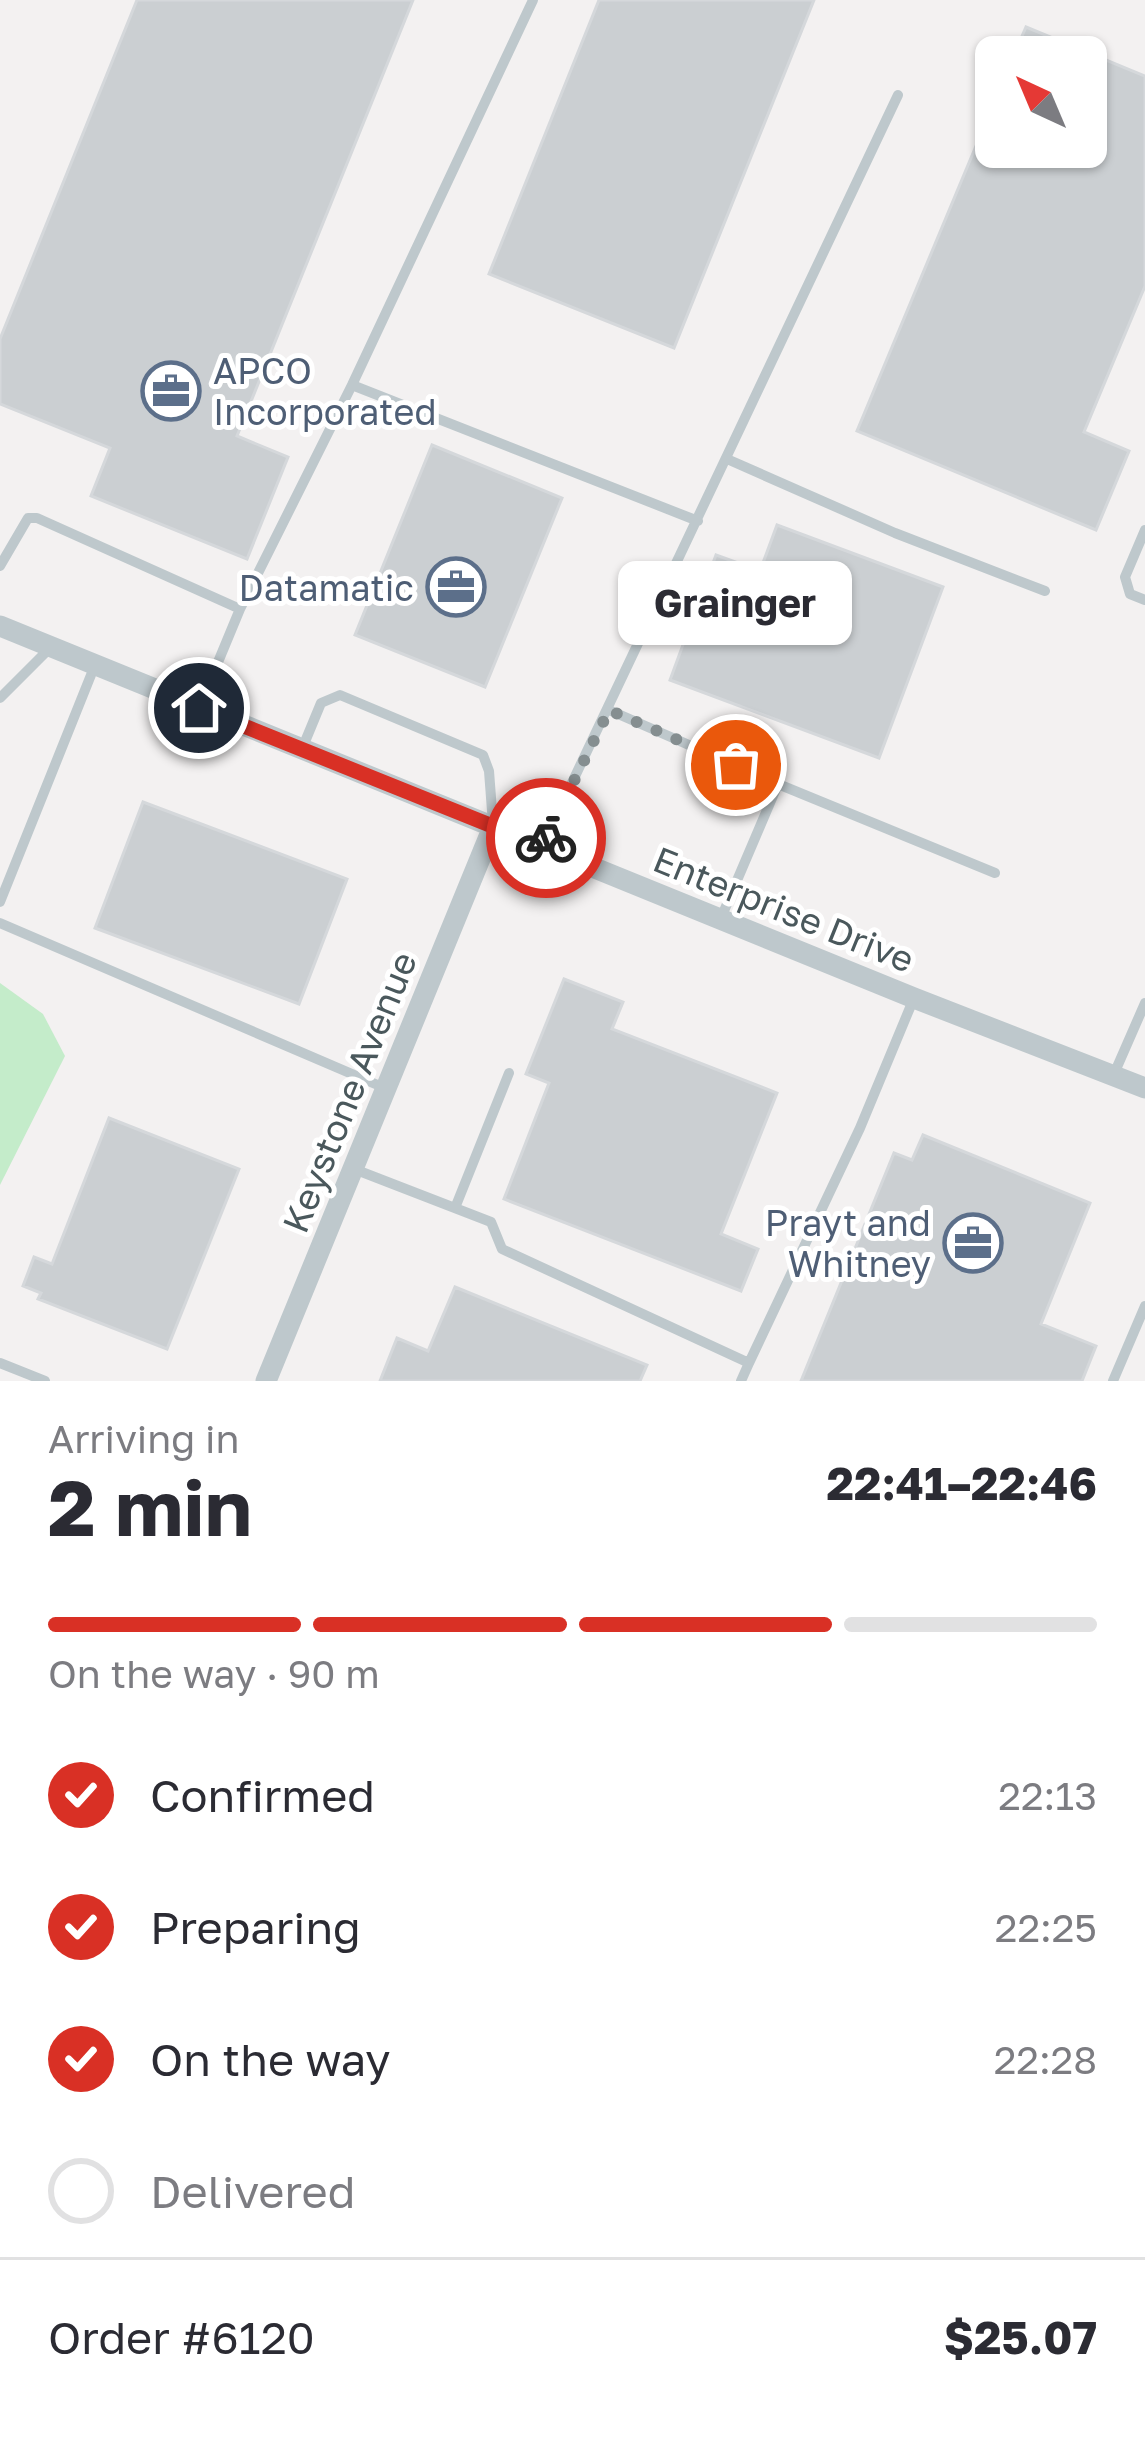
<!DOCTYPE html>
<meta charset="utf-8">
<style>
body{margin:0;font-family:"Golos Text",sans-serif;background:#f2f2f3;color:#2b2b33;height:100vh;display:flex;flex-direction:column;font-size:45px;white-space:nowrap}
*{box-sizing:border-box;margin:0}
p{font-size:39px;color:#7c7c81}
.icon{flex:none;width:66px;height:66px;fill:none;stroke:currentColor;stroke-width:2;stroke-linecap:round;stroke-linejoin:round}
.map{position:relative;height:1381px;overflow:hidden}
.details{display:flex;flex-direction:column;background:#fff;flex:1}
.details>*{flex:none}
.needle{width:78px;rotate:316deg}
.controls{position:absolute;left:975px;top:36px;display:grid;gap:24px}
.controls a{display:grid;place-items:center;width:132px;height:132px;border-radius:18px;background:#fff;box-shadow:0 3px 9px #0004;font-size:60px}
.pin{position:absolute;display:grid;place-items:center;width:102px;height:102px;color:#fff;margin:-51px;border:6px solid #fff;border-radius:50%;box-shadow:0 3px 12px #0007}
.courier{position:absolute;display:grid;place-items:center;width:120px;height:120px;margin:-60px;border:9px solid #d93025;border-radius:50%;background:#fff;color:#222;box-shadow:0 3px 15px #0007}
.bubble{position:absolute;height:84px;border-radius:18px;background:#fff;box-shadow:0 3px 9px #0004;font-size:39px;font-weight:700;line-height:84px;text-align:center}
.head em{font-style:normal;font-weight:700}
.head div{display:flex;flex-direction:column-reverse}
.head{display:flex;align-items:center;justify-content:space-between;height:204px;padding:0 48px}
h1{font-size:78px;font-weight:700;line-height:90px}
.bar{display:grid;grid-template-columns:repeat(4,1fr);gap:18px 12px;align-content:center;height:144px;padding:0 48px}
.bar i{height:15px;border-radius:9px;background:#e1e1e2}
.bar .current{background:#d93025}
.bar p{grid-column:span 4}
.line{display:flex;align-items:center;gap:30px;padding:0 48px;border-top:3px solid #e1e1e2}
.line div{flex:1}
ol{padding:0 48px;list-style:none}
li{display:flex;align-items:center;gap:36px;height:132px}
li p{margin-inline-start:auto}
li .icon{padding:12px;border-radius:50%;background:#d93025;color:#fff;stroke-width:4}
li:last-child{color:#7c7c81}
li i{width:66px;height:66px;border:6px solid #e1e1e2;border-radius:50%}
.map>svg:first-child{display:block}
</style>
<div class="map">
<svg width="1145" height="1381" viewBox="0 0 1145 1381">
<rect width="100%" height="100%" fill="#f3f1f1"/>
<path fill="#c4ecca" d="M0 983 43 1014 65 1056 0 1185Z"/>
<path fill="#cbcfd2" stroke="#d5d8db" stroke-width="3" d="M137 0H413L237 436 288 457 247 559 91 496 110 448 0 404V339Z
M599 0H814L674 348 489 274Z
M1026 27 1145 76V286L1084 432 1129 451 1096 530 857 431 996 98V147H1086V57H1013Z
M432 445 562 498 485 687 355 635Z
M777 525 943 587 879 758 670 680 716 555 760 571Z
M143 802 347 879 299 1004 95 928Z
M564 979 623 1002 612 1029 777 1093 721 1234 758 1249 741 1291 504 1199 549 1083 526 1074Z
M109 1118 239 1169 167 1349 38 1299 41 1293 23 1286 34 1257 52 1264Z
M923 1135 1090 1203 1041 1324 1096 1346 1082 1381H801L894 1153 912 1160Z
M455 1287 647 1365 640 1381H380L397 1338 428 1351Z"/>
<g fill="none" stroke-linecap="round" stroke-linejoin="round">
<path stroke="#bec8cc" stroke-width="10" d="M352 385 698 521
M727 459 895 533 1045 591
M1145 530 1125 577 1130 594 1145 600
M0 566 28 518H37L240 609
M0 698 50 648
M199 708 240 609 352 385 533 0
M609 710 778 784 721 918
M302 749 321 703 340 695 483 755 489 771 493 824
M778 784 995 873
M542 846 898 95
M0 902 95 665
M0 923 387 1089
M1114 1074 1145 1003
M354 1169 491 1222 502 1249 749 1363 860 1128 914 998
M455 1208 509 1073
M0 1363 45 1381
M741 1381 749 1363
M1113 1381 1145 1306"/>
<path stroke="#bec8cc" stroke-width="21" d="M0 626 914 998 1145 1088
M266 1381 493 827"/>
</g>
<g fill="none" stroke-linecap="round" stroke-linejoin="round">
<path stroke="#858e90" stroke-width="12" stroke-dasharray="0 21.6" d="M546 838 609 710 736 765"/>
<path stroke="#d93025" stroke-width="15" d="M199 708 542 846 546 838"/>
</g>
<defs>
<symbol id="office-ring" viewBox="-11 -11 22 22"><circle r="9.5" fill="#fff" stroke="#5c6f8a" stroke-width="1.5"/><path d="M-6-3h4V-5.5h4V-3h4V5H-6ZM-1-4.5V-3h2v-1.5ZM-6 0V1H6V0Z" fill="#5c6f8a"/></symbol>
</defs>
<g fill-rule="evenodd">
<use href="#office-ring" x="138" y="358" width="66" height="66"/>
<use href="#office-ring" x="423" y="554" width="66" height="66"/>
<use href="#office-ring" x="940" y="1210" width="66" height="66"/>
</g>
<g text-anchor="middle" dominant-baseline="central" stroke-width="10" stroke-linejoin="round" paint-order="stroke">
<g font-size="36" fill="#4e5e75" stroke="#fff" text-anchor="end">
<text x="213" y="370" text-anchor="start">APCO<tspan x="213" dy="41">Incorporated</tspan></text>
<text x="414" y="587">Datamatic</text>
<text x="931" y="1222">Prayt and<tspan x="931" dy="41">Whitney</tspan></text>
</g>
<g font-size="36" fill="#4a585c" stroke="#fff">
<text transform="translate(784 909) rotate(22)">Enterprise Drive</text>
<text transform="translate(349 1092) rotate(-68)">Keystone Avenue</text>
</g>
</g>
</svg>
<div class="controls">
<a><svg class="needle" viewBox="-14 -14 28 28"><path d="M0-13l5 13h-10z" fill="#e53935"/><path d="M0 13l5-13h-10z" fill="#7c7c81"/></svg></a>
</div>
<div class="pin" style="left:736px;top:765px;background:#ea580c"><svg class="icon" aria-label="bag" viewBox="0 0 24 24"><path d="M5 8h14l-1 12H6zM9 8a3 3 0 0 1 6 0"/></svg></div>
<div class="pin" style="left:199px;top:708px;background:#1f2937"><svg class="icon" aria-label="home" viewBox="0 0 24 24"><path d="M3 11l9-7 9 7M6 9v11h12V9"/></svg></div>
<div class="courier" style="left:546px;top:838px"><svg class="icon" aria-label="bike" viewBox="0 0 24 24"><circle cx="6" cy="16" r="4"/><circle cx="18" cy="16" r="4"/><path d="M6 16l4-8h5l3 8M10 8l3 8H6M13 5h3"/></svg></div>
<div class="bubble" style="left:618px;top:561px;width:234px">Grainger</div>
</div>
<section class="details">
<div class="head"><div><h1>2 min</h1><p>Arriving in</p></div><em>22:41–22:46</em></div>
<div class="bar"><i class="current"></i><i class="current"></i><i class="current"></i><i></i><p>On the way · 90 m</p></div>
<ol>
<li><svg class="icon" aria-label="check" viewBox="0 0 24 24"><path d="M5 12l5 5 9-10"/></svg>Confirmed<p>22:13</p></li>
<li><svg class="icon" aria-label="check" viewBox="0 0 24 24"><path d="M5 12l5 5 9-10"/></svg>Preparing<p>22:25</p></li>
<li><svg class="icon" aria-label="check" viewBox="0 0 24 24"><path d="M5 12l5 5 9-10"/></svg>On the way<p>22:28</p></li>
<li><i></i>Delivered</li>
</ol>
<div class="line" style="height:156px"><div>Order #6120</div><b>$25.07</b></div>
</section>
